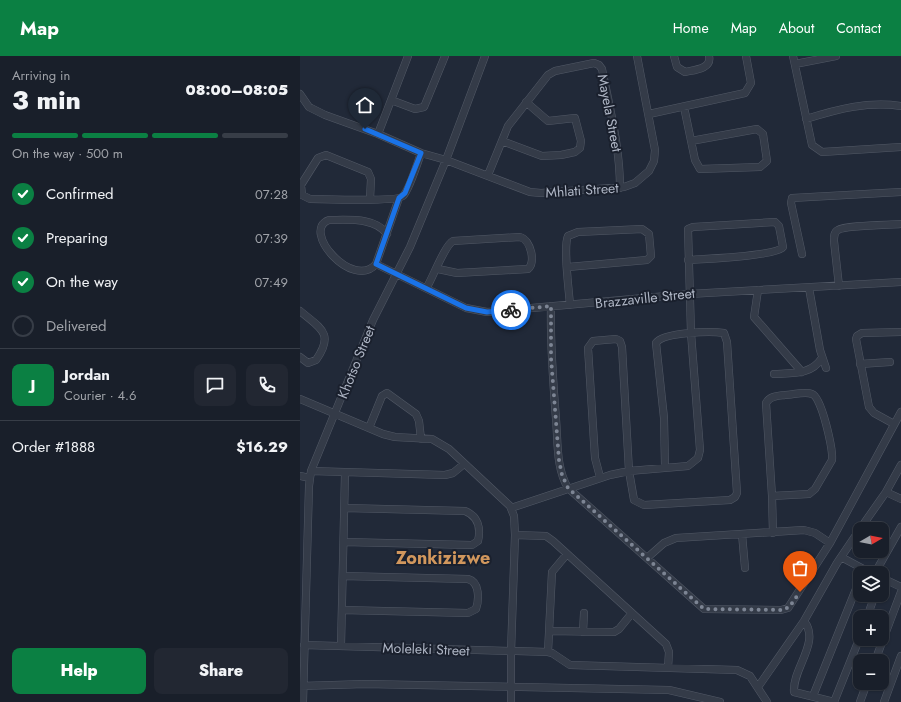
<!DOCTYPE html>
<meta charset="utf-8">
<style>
body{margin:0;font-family:Jost,sans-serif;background:#222732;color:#f1f3f6;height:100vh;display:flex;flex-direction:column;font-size:15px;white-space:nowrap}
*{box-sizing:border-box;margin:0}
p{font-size:13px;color:#9fa2a8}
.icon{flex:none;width:22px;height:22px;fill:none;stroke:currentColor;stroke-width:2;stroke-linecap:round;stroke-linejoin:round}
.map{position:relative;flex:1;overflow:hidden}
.side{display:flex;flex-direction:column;background:#191f2a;width:300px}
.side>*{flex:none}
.needle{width:26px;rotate:80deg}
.controls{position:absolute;left:553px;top:466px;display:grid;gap:8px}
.controls a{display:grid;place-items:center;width:36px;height:36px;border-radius:8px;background:#191f2a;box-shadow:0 1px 3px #0004,0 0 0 1px #373d47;font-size:20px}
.pin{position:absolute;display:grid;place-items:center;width:34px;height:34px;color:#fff;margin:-41px -17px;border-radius:50% 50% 50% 0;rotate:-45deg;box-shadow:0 0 4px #0007}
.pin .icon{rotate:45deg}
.courier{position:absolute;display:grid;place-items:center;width:40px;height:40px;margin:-20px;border:3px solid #1a73e8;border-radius:50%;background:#fff;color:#222;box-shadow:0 1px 5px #0007}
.summary em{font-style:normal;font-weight:800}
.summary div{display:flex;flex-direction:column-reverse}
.summary{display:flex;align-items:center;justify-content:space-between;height:68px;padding:0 12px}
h1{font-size:26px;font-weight:800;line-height:30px}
.bar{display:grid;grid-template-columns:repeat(4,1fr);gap:6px 4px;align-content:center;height:48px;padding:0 12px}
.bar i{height:5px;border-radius:3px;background:#373d47}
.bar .on{background:#0b8043}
.bar p{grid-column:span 4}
.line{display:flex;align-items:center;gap:10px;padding:0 12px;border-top:1px solid #373d47}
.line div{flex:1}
.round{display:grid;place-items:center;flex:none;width:42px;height:42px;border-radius:8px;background:#222732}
ol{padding:0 12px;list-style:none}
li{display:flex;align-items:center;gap:12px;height:44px}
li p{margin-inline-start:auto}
li .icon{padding:4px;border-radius:50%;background:#0b8043;color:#fff;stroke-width:4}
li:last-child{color:#9fa2a8}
li i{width:22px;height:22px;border:2px solid #373d47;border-radius:50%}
.cta{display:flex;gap:8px;margin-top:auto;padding:8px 12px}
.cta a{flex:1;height:46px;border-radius:8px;background:#0b8043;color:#fff;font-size:16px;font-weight:800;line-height:46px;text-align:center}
.cta a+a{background:#222732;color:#f1f3f6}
header{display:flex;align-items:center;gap:24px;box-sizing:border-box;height:56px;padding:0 20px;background:#0b8043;color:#fff}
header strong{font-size:19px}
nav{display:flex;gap:22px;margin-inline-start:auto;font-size:14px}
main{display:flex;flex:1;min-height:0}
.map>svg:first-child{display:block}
</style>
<header>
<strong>Map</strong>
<nav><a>Home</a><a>Map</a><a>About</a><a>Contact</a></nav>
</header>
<main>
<section class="side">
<div class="summary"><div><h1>3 min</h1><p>Arriving in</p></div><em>08:00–08:05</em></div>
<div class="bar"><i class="on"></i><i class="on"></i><i class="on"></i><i></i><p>On the way · 500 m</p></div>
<ol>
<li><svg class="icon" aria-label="check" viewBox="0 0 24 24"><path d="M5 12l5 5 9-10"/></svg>Confirmed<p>07:28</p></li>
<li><svg class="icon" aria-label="check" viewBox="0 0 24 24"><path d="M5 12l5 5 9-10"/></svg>Preparing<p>07:39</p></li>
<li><svg class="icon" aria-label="check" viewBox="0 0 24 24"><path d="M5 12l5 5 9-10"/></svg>On the way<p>07:49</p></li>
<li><i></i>Delivered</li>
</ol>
<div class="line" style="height:72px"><b class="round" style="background:#0b8043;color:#fff">J</b><div><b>Jordan</b><p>Courier · 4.6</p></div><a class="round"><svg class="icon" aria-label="chat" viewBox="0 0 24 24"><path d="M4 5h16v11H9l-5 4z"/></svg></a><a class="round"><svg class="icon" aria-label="phone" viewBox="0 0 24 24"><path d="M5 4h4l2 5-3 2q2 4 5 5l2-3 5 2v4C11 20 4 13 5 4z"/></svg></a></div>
<div class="line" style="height:52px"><div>Order #1888</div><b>$16.29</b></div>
<div class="cta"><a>Help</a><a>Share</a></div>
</section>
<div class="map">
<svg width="601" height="646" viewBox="0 0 601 646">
<rect width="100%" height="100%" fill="#212938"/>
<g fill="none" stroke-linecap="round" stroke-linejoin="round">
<defs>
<path id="minor" d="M374 0 377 11 385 16C394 14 412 13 409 0
M493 0 512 89 522 96 601 91
M495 8 536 0
M0 38 9 51 25 59 78 78 121 97 146 104 230 136 241 137 324 131 335 127 349 115 354 105 355 94 337 0
M91 44 115 53 124 51 145 0
M384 51 395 104 400 113 460 111 467 105 463 78 457 73 391 85
M349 58 445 37 451 27 446 0
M506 63C538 53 568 45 601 50
M78 78 108 0
M202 85 242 100 261 99 275 96 280 92 281 85 275 62 248 65 226 46
M188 119 208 70 248 19 255 15 294 7 299 9 302 13C310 53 320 92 320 132
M70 143 71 123 68 116 26 99 18 102 1 129 2 139 10 143C23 143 98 146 103 140 109 134 118 106 121 97
M87 178C75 161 48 164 29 164 0 174 53 235 76 208L99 142
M502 198 491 147 492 142 601 136
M76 208 166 252 187 256 389 238 601 226
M268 211 347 204 351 200 349 178 342 173 278 176 268 180C263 190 269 235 270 249
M539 230 534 185C534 180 534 176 538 174 545 169 590 169 601 168
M127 231C133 221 145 189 153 185L220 181C231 184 236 207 228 213L157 217 138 213
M509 232 520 294 526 312
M458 234 454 261 502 316
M251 250C250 288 253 325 256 363 258 386 256 412 268 432L404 553 481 554 488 552 530 487 601 356
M0 255C20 272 35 277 16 304L8 307 0 301
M560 308 590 306
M474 318C493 317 511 319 522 302
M0 343 83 378 95 381 132 383 149 393 210 450 214 460 215 479 211 596V646
M594 368 574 357 569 351 556 283 557 280 562 277 601 276
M69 372 82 340 87 337 116 358 119 365 121 383
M11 415 145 419 153 417 164 408
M0 420 10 422
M300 421 295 402 288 292 293 285 316 283 320 285 322 291 329 415 334 444 344 449 430 444 435 441 437 437 427 286 424 277C411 275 363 276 356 287L364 362 365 411
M586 436 601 443
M472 440 509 438 515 433 532 404C533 394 522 341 512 338 505 335 492 339 485 339 477 340 470 340 466 347L472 440 473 477
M211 452 310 419 329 415 388 410 398 402 400 394 391 277 388 173 393 171 475 166 479 170 483 191C477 200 402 203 388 204
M560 473 586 436 601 409
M442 478 445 512
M215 479 246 480 253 485 366 588 369 596 368 612
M44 486 172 489 178 485C181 472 178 460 165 455L45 452
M541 501 571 517
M347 502 364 487 376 482 504 474 515 477 530 487
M575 517 601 471
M582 522 601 531
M42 554 168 557 176 553C179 544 180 526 168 523L43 520
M567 561 575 539
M504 565C521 586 492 613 494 636L534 646
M249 575 314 576 319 573 332 557
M283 576 284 557
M4 589 248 596 252 597 270 609 437 614 450 620 467 646
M41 590 45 417
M248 596 252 516 267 498
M575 605 601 536
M0 630 65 628 369 634 420 646
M458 631 504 565 537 507 560 473
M513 640 560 523
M3 646 9 430 11 415 73 264 110 191 146 104 185 0
M534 646 560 581
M560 646 567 627
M584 646 601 600"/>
</defs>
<use href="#minor" stroke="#525966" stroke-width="8"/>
<use href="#minor" stroke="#343b48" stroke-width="7"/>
</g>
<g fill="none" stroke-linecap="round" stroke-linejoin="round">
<path stroke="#7d8594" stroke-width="4" stroke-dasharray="0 7.2" d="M211 254 251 250V302L259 404 262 419 268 432 404 553 484 554 490 550 500 536"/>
<path stroke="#1a73e8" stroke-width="5" d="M65 73 121 97 105 137 99 142 76 208 166 252 187 256 211 254"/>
</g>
<g text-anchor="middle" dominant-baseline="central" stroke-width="4" stroke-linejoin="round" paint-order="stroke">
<g font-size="14" fill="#afb6c5" stroke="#1a202d">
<text transform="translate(310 57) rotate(79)">Mayela Street</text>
<text transform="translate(282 134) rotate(-4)">Mhlati Street</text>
<text transform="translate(345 242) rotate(-6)">Brazzaville Street</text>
<text transform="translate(56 306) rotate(-68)">Khotso Street</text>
<text transform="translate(126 593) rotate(2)">Moleleki Street</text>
</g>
<g font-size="18" font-weight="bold" fill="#d1975d" stroke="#1a202d">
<text x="143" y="502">Zonkizizwe</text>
</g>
</g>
</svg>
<div class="controls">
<a><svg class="needle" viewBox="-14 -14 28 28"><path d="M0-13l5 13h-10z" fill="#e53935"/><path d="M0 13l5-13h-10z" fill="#9fa2a8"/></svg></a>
<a><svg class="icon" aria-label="layers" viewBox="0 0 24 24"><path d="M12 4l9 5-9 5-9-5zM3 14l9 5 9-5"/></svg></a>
<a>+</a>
<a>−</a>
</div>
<div class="pin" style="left:500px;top:536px;background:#ea580c"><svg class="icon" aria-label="bag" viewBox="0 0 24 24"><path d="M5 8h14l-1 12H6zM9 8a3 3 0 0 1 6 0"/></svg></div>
<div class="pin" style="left:65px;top:73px;background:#1f2937"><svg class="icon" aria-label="home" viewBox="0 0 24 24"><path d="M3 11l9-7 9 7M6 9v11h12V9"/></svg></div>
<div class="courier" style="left:211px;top:254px"><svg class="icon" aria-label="bike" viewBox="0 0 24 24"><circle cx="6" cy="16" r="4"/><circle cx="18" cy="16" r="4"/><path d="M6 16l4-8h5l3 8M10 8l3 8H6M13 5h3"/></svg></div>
</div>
</main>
